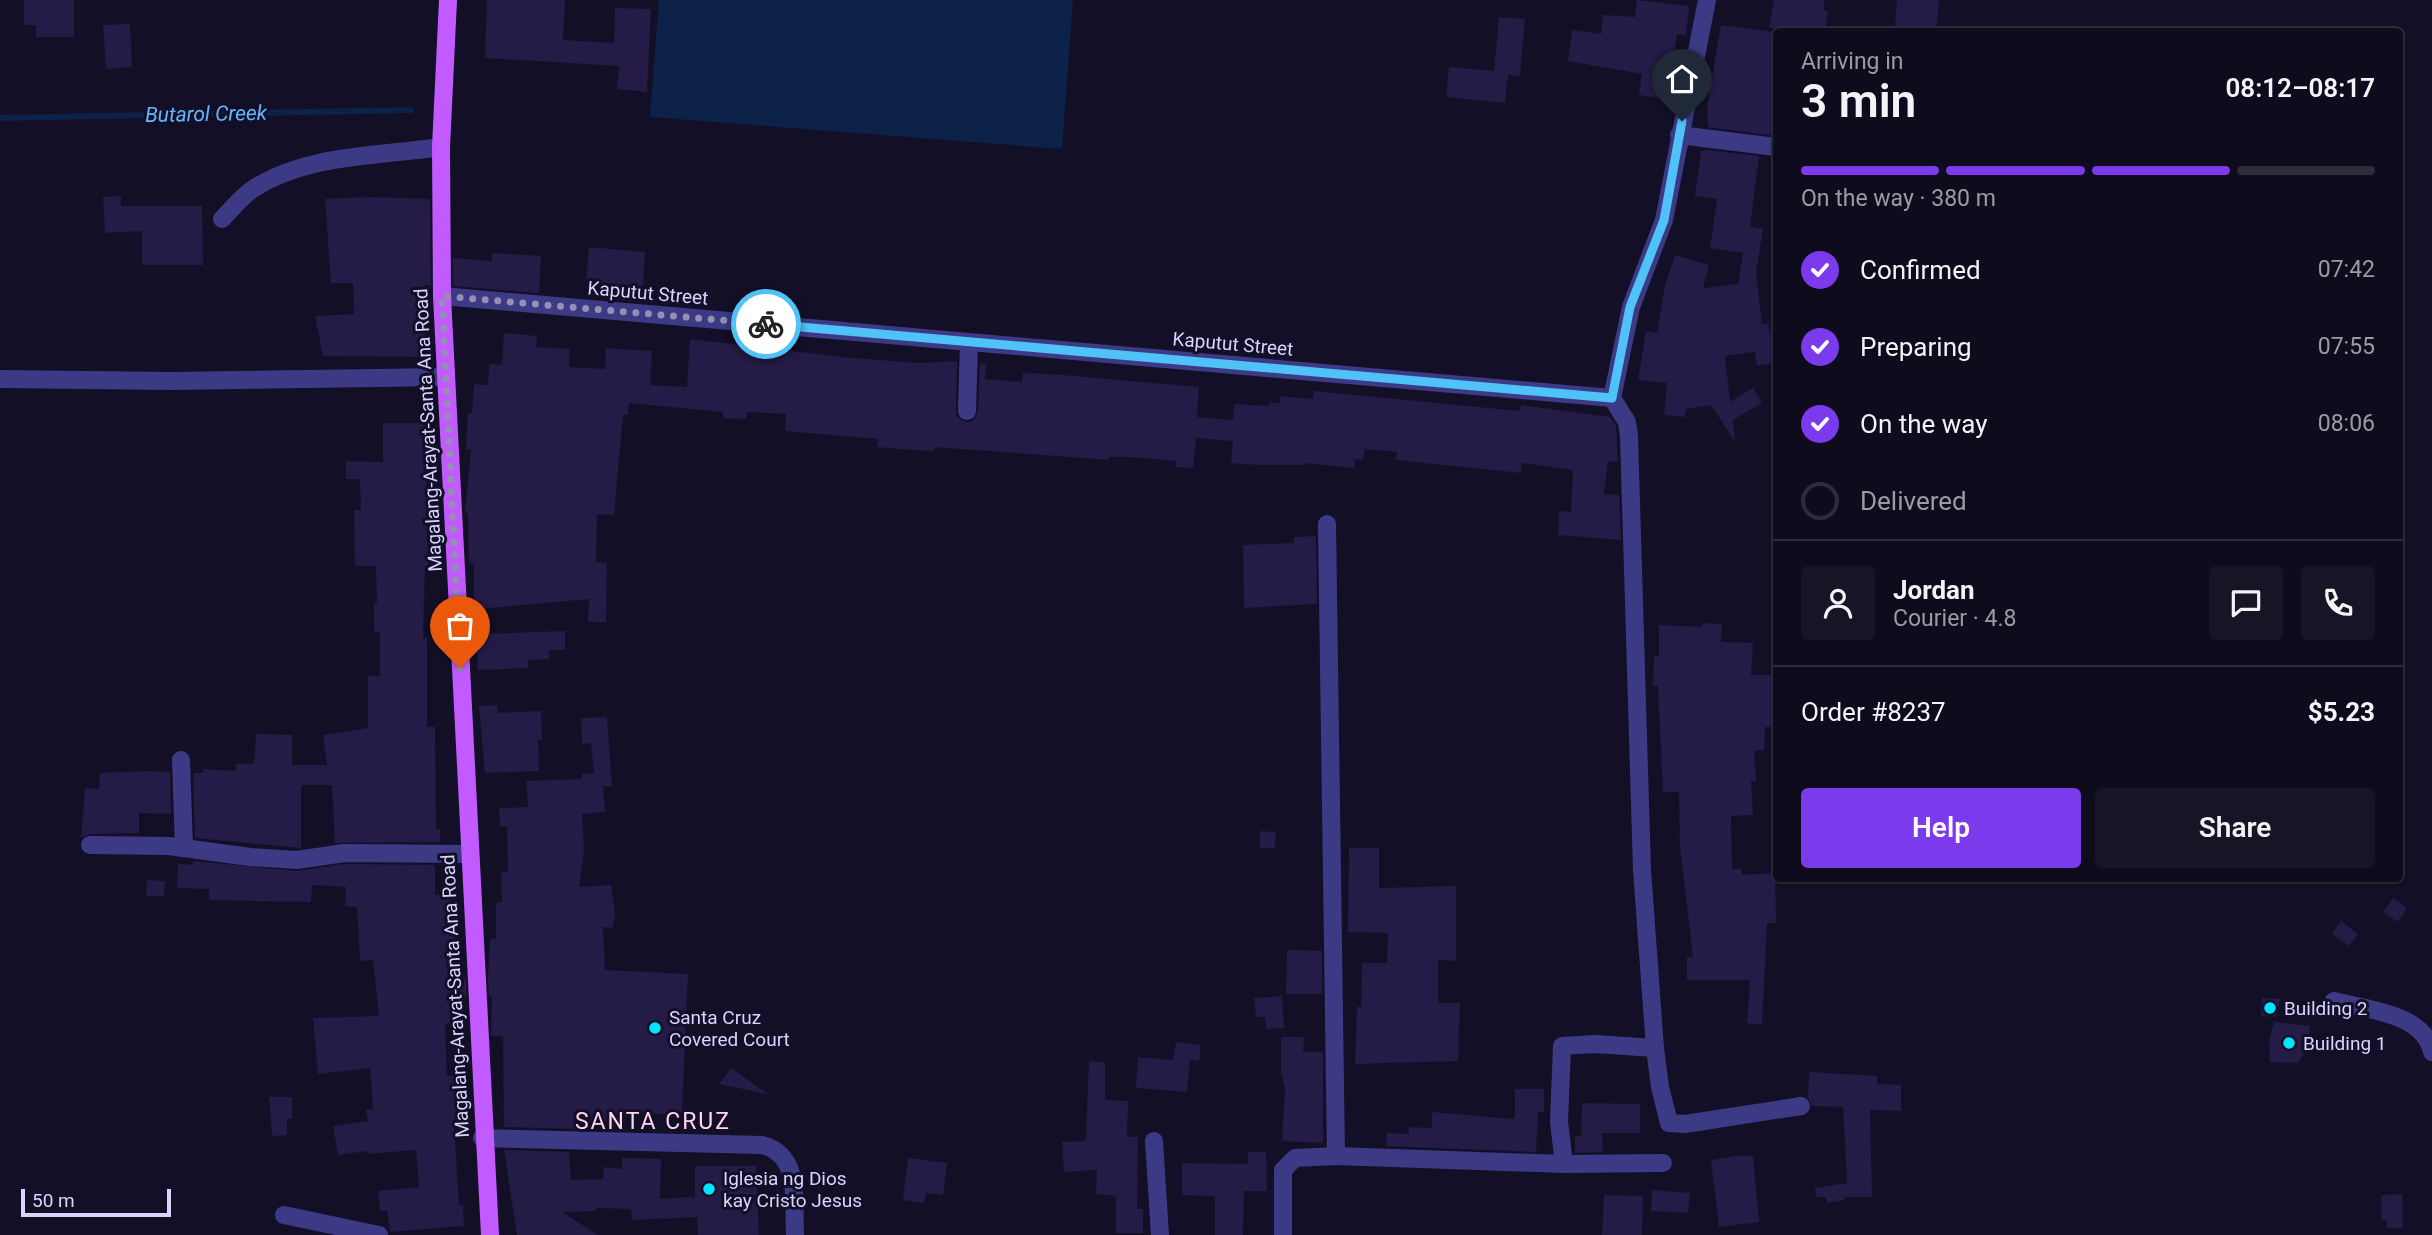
<!DOCTYPE html>
<meta charset="utf-8">
<style>
body{margin:0;font-family:Roboto,sans-serif;background:#171425;color:#f1f3f6;height:100vh;display:flex;flex-direction:column;font-size:26px;white-space:nowrap}
*{box-sizing:border-box;margin:0}
p{font-size:23px;color:#9b9ba3}
.icon{flex:none;width:38px;height:38px;fill:none;stroke:currentColor;stroke-width:2;stroke-linecap:round;stroke-linejoin:round}
.map{position:relative;flex:1;overflow:hidden}
.drawer{position:absolute;left:1773px;top:28px;width:630px;height:854px;display:flex;flex-direction:column;background:#0e0b1c;border-radius:7px;box-shadow:0 2px 5px #0004,0 0 0 2px #2e2b3b}
.drawer>*{flex:none}
.scale{position:absolute;left:21px;bottom:18px;width:150px;box-sizing:border-box;padding-left:7px;border:4px solid #d9d4ff;border-top:0;font-size:19px;line-height:24px;white-space:nowrap;color:#d9d4ff;-webkit-text-stroke:5px #130f26;paint-order:stroke}
.pin{position:absolute;display:grid;place-items:center;width:60px;height:60px;color:#fff;margin:-72px -30px;border-radius:50% 50% 50% 0;rotate:-45deg;box-shadow:0 0 7px #0007}
.pin .icon{rotate:45deg}
.courier{position:absolute;display:grid;place-items:center;width:70px;height:70px;margin:-35px;border:5px solid #4fc3f7;border-radius:50%;background:#fff;color:#222;box-shadow:0 2px 9px #0007}
.headline em{font-style:normal;font-weight:600}
.headline div{display:flex;flex-direction:column-reverse}
.headline{display:flex;align-items:center;justify-content:space-between;height:119px;padding:0 28px}
h1{font-size:46px;font-weight:600;line-height:52px}
.bar{display:grid;grid-template-columns:repeat(4,1fr);gap:10px 7px;align-content:center;height:84px;padding:0 28px}
.bar i{height:9px;border-radius:5px;background:#2e2b3b}
.bar .active{background:#7c3aed}
.bar p{grid-column:span 4}
.line{display:flex;align-items:center;gap:18px;padding:0 28px;border-top:2px solid #2e2b3b}
.line div{flex:1}
.round{display:grid;place-items:center;flex:none;width:74px;height:74px;border-radius:7px;background:#171425}
ol{padding:0 28px;list-style:none}
li{display:flex;align-items:center;gap:21px;height:77px}
li p{margin-inline-start:auto}
li .icon{padding:7px;border-radius:50%;background:#7c3aed;color:#fff;stroke-width:4}
li:last-child{color:#9b9ba3}
li i{width:38px;height:38px;border:4px solid #2e2b3b;border-radius:50%}
.cta{display:flex;gap:14px;margin-top:auto;padding:14px 28px}
.cta a{flex:1;height:80px;border-radius:7px;background:#7c3aed;color:#fff;font-size:28px;font-weight:600;line-height:80px;text-align:center}
.cta a+a{background:#171425;color:#f1f3f6}
.map>svg:first-child{display:block}
</style>
<div class="map">
<svg width="2432" height="1235" viewBox="0 0 2432 1235">
<rect width="100%" height="100%" fill="#130f26"/>
<path fill="#0c2248" d="M659 0H1073L1062 149 650 117Z"/>
<g fill="none" stroke-linecap="round" stroke-linejoin="round">
<path stroke="#0c2248" stroke-width="6" d="M0 118 411 110"/>
</g>
<path fill="#241b47" d="M24 0H74V37H36V25H24Z
M487 0H565L563 40 614 43 615 8 651 9 647 92 617 89 619 66 485 58Z
M1637 0 1689 6 1686 35 1677 34 1671 79 1678 80 1675 100 1639 95 1642 74 1568 61 1572 30 1601 34 1603 15 1635 17Z
M1774 0H1825L1823 10 1828 11 1825 32 1769 28Z
M1897 0H1939L1936 32 1895 28Z
M1499 17 1525 19 1520 76 1508 75 1505 103 1446 97 1449 67 1494 71Z
M130 24 132 67 106 69 103 25Z
M1721 25 1776 32V136L1708 127 1707 107Z
M1706 150 1759 156 1750 227 1763 229 1756 273 1762 324 1768 323 1772 342 1776 341V363L1757 366 1755 352 1725 356 1730 402 1753 388 1762 403 1733 420 1735 442 1711 405 1686 409 1685 417 1664 415 1667 383 1638 380 1646 331 1657 333 1665 286 1675 255 1709 265 1703 288 1738 284 1743 253 1710 248 1717 199 1695 196 1701 151Z
M121 196V206H202L203 265H142V231L105 233 103 197Z
M370 197 430 199 431 285H424L426 357 323 356 315 316 354 314 353 283H331L325 199Z
M589 247 645 252 642 302 599 298 600 281 586 280Z
M492 253 541 256 539 293 453 286V258L492 261Z
M504 333 537 336 536 347 570 349 569 367 605 369 606 348 652 351 650 385 687 387 690 339 842 357 918 363 957 361 956 411 957 417 966 422 973 421 978 412 980 363 986 364 985 379 1022 382 1023 373 1063 375 1199 387 1197 417 1233 420 1234 404 1269 406V403H1279L1280 396 1313 399 1314 391 1520 411 1521 405 1610 417 1616 426 1618 462 1608 461 1604 494 1619 495 1621 540 1558 535 1559 511 1571 512 1573 470 1522 463 1521 473 1396 460 1397 452 1365 449 1363 460 1355 459 1354 468 1305 463 1304 465H1259L1231 463 1233 441 1196 438 1193 468 1175 467 1176 461 1132 457H1109V460L935 447 934 451 899 449 877 447 878 439 785 431 786 414 747 412 746 419 723 418V412L629 403 628 415H623L614 515 597 514 596 562 607 563 606 622H588L589 599 479 609V602H474V563L469 564 468 513H465L471 449H466L468 413H472L474 384 488 385 489 364 502 365Z
M383 423H428V457L434 456 435 483H426L428 566H425L423 638H427V727H435L436 829H440V842L335 843 332 785H301V848L195 838 193 773H203V769L235 771 236 764H254L256 734 292 735V765H327L323 735 368 728V676H380V632L374 631V603H377L376 566H355L354 510H361L360 479H346V461L383 462Z
M1316 536 1317 604 1244 608 1243 545 1294 543V537Z
M1702 623 1722 624 1721 642 1753 643 1751 675H1776V727H1765L1764 750 1754 751 1756 781H1751L1753 815 1731 816 1732 869H1741L1742 875 1775 873 1776 923H1767L1762 1025 1747 1023 1750 980H1687V957H1693L1680 846 1679 792H1663L1658 686H1653L1654 656H1659V625L1702 627Z
M565 631V650H549V659L528 660V668L478 670 477 647H480V634Z
M497 705 498 713 541 711 542 740H538L539 771 485 773 479 706Z
M607 717 612 786H603L605 812 582 814 584 849 579 887 611 885 615 913 613 928 603 927 605 970 688 974 682 1115 620 1112V1124L576 1122V1129L504 1127 503 1036H491L492 997H489L488 979 490 939H496V903L502 902 501 872H508L507 826H500L499 808 528 807 526 781 582 779V774L594 773 591 743 582 744 581 718Z
M149 771 170 772 171 814 139 813V833L90 834 81 838 85 788 99 789 100 773Z
M1260 831 1276 832 1275 848H1260Z
M1349 848H1379V888L1456 886V961L1438 960V1003H1460L1458 1061 1355 1064 1357 1007H1361L1362 963H1387L1388 933 1348 932Z
M193 861 296 871 345 864 435 865V895H450L449 927H455L457 980 466 979V998H455L458 1022 445 1024 447 1076 462 1075 464 1125 454 1126 459 1205H463L464 1226 390 1232 387 1210 380 1211 378 1191 419 1187 416 1150 367 1154V1151L338 1155 333 1126 368 1121 366 1110 373 1109 370 1068 318 1074 313 1018 379 1016 373 960 360 961 357 907 345 906 346 887 312 885 311 902 209 900V889L177 888 178 864 193 865Z
M147 880 165 881 164 896H146Z
M2393 898 2407 908 2398 922 2383 912Z
M2341 921 2358 934 2349 946 2332 934Z
M1287 950 1322 951V994H1286Z
M1282 996 1284 1028 1266 1029 1265 1017H1256L1254 998Z
M2262 998 2280 999 2276 1017 2261 1016Z
M2274 1022 2310 1026 2308 1046 2298 1063 2270 1062 2269 1041Z
M1281 1037H1304L1303 1052H1323V1143L1282 1141 1285 1089 1281 1072Z
M1176 1042 1201 1045 1199 1061 1190 1060 1187 1092 1136 1088 1138 1057 1173 1060Z
M1089 1061 1105 1062V1100L1128 1101 1127 1137H1138L1137 1209H1143V1233H1116V1196L1096 1194 1097 1170 1064 1172 1062 1142 1086 1141Z
M731 1068 768 1094 719 1084Z
M1809 1072 1877 1076V1084L1901 1085V1111L1870 1110 1872 1197H1844L1845 1200 1827 1203 1826 1197H1816L1815 1188 1847 1183 1843 1107 1812 1106 1808 1098Z
M1515 1089H1544V1112H1538L1536 1152 1386 1146 1387 1133 1409 1134V1127L1432 1128V1112L1515 1119Z
M269 1097H292V1119H287V1135L272 1136Z
M1582 1103 1640 1104V1133H1602L1603 1152 1575 1153V1136H1581Z
M504 1150 569 1152 571 1180 603 1179 604 1167 622 1169V1158L661 1159 660 1199 695 1197V1166H756L759 1235H698L697 1217 632 1220 631 1209 596 1208 597 1211 562 1212 598 1235H517Z
M1248 1152H1266L1267 1191H1244L1243 1235H1215V1196L1182 1195V1163L1248 1164Z
M1735 1156H1753L1759 1222 1719 1227 1711 1160Z
M908 1158 947 1163 943 1195 926 1193 924 1203 903 1200Z
M1652 1190 1690 1193 1688 1213 1651 1211Z
M2402 1194 2403 1228H2387V1220H2382L2381 1195Z
M1604 1195 1643 1196 1642 1235H1602Z"/>
<g fill="none" stroke-linecap="round" stroke-linejoin="round">
<path stroke="#3d3a85" stroke-width="18" d="M1679 135 1776 147
M222 219C232 209 242 196 253 189 306 154 380 156 441 147
M442 296 1612 398 1631 307 1664 220 1707 0
M0 379 171 381 445 377
M967 411 969 342
M1327 524 1336 1156
M181 760 184 848
M90 845 169 846 250 857 297 860 344 853 469 854
M2334 1001C2367 1010 2424 1013 2432 1052
M1655 1048 1660 1087 1669 1123 1685 1124 1801 1106
M482 1138 762 1145C802 1155 793 1202 795 1235
M1154 1141 1160 1235
M1564 1164 1663 1163
M284 1215 379 1235
M1283 1235V1170L1295 1158 1336 1156 1564 1164 1559 1122 1562 1046 1595 1044 1655 1048 1642 870 1629 436 1627 422 1612 398"/>
<path stroke="#c25bff" stroke-width="18" d="M448 0 441 147 442 296 490 1235"/>
</g>
<g fill="none" stroke-linecap="round" stroke-linejoin="round">
<path stroke="#948fb3" stroke-width="7" stroke-dasharray="0 12.6" d="M460 668 442 296 766 324"/>
<path stroke="#4fc3f7" stroke-width="9" d="M766 324 1612 398 1630 307 1664 220 1682 121"/>
</g>
<g fill="#00e5ff" stroke="#130f26" stroke-width="2.5">
<circle cx="2270" cy="1008" r="7"/>
<circle cx="655" cy="1028" r="7"/>
<circle cx="2289" cy="1043" r="7"/>
<circle cx="709" cy="1189" r="7"/>
</g>
<g text-anchor="middle" dominant-baseline="central" stroke-width="6" stroke-linejoin="round" paint-order="stroke">
<g font-size="19" fill="#d9d4ff" stroke="#130f26">
<text transform="translate(648 293) rotate(5)">Kaputut Street</text>
<text transform="translate(1233 344) rotate(5)">Kaputut Street</text>
<text transform="translate(428 430) rotate(-93)">Magalang-Arayat-Santa Ana Road</text>
<text transform="translate(455 996) rotate(-93)">Magalang-Arayat-Santa Ana Road</text>
</g>
<g font-size="19" fill="#d9d4ff" stroke="#130f26" text-anchor="start">
<text x="2284" y="1008">Building 2</text>
<text x="669" y="1017">Santa Cruz<tspan x="669" dy="22">Covered Court</tspan></text>
<text x="2303" y="1043">Building 1</text>
<text x="723" y="1178">Iglesia ng Dios<tspan x="723" dy="22">kay Cristo Jesus</tspan></text>
</g>
<g font-size="21" font-style="italic" fill="#62b6ff" stroke="#130f26">
<text transform="translate(206 114) rotate(-1)">Butarol Creek</text>
</g>
<g font-size="23" letter-spacing="2" fill="#ffd6f0" stroke="#130f26">
<text x="653" y="1121">SANTA CRUZ</text>
</g>
</g>
</svg>
<div class="scale">50 m</div>
<div class="pin" style="left:460px;top:668px;background:#ea580c"><svg class="icon" aria-label="bag" viewBox="0 0 24 24"><path d="M5 8h14l-1 12H6zM9 8a3 3 0 0 1 6 0"/></svg></div>
<div class="pin" style="left:1682px;top:121px;background:#1f2937"><svg class="icon" aria-label="home" viewBox="0 0 24 24"><path d="M3 11l9-7 9 7M6 9v11h12V9"/></svg></div>
<div class="courier" style="left:766px;top:324px"><svg class="icon" aria-label="bike" viewBox="0 0 24 24"><circle cx="6" cy="16" r="4"/><circle cx="18" cy="16" r="4"/><path d="M6 16l4-8h5l3 8M10 8l3 8H6M13 5h3"/></svg></div>
<section class="drawer">
<div class="headline"><div><h1>3 min</h1><p>Arriving in</p></div><em>08:12–08:17</em></div>
<div class="bar"><i class="active"></i><i class="active"></i><i class="active"></i><i></i><p>On the way · 380 m</p></div>
<ol>
<li><svg class="icon" aria-label="check" viewBox="0 0 24 24"><path d="M5 12l5 5 9-10"/></svg>Confirmed<p>07:42</p></li>
<li><svg class="icon" aria-label="check" viewBox="0 0 24 24"><path d="M5 12l5 5 9-10"/></svg>Preparing<p>07:55</p></li>
<li><svg class="icon" aria-label="check" viewBox="0 0 24 24"><path d="M5 12l5 5 9-10"/></svg>On the way<p>08:06</p></li>
<li><i></i>Delivered</li>
</ol>
<div class="line" style="height:126px"><a class="round"><svg class="icon" aria-label="person" viewBox="0 0 24 24"><circle cx="12" cy="8" r="4"/><path d="M4 21q1-7 8-7t8 7"/></svg></a><div><b>Jordan</b><p>Courier · 4.8</p></div><a class="round"><svg class="icon" aria-label="chat" viewBox="0 0 24 24"><path d="M4 5h16v11H9l-5 4z"/></svg></a><a class="round"><svg class="icon" aria-label="phone" viewBox="0 0 24 24"><path d="M5 4h4l2 5-3 2q2 4 5 5l2-3 5 2v4C11 20 4 13 5 4z"/></svg></a></div>
<div class="line" style="height:91px"><div>Order #8237</div><b>$5.23</b></div>
<div class="cta"><a>Help</a><a>Share</a></div>
</section>
</div>
